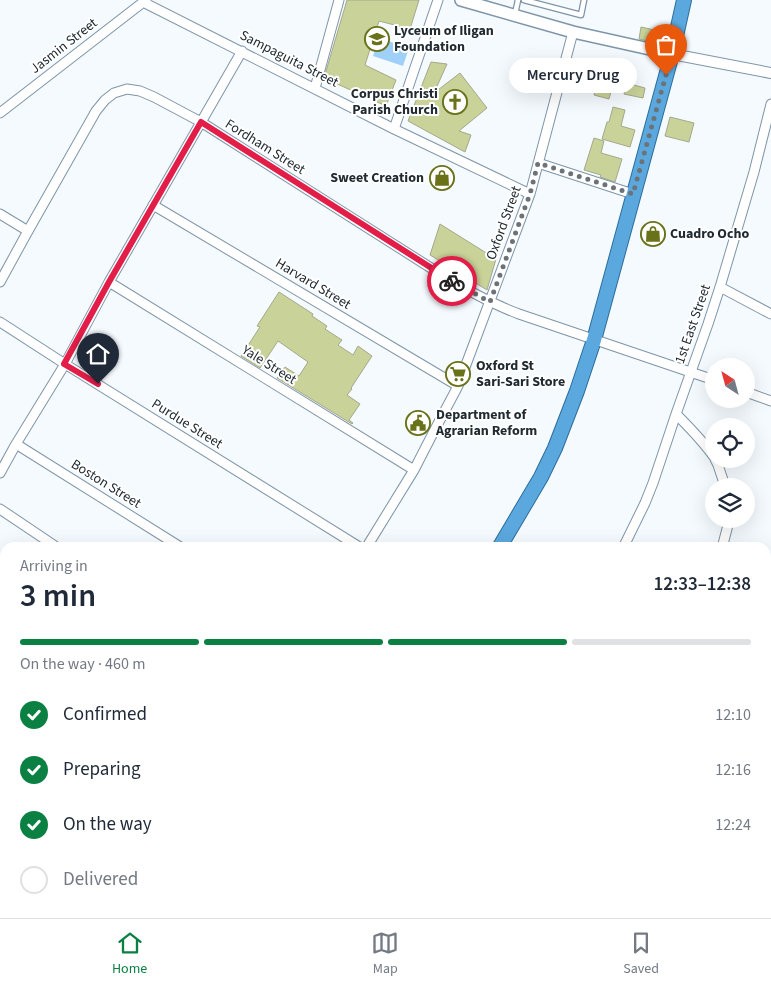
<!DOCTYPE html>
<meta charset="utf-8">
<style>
body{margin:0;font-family:"Source Sans 3",sans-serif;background:#f2f2f3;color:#1f2937;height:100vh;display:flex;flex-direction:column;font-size:19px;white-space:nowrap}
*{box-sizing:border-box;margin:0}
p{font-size:16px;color:#747a83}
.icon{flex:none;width:28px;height:28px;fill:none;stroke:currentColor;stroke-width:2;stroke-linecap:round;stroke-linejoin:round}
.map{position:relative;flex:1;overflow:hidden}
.panel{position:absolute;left:0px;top:542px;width:771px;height:376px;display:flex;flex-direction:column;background:#fff;border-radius:15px 15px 0 0;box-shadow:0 5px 20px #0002}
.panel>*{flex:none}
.needle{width:32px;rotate:324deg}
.buttons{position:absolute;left:705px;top:358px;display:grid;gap:10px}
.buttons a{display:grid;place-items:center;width:50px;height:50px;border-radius:50%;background:#fff;box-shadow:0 5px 20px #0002;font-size:25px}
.pin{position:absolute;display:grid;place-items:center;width:42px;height:42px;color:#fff;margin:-51px -21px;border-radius:50% 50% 50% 0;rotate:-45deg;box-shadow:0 0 5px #0007}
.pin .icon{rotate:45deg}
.courier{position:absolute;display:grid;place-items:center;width:50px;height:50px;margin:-25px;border:4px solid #e11d48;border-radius:50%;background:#fff;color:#222;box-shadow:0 1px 6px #0007}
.bubble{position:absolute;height:35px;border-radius:18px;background:#fff;box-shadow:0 5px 20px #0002;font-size:16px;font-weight:600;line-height:35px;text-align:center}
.summary em{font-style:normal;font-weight:600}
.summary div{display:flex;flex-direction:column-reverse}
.summary{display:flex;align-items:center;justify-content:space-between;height:85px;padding:0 20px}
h1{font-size:32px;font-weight:600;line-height:38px}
.bar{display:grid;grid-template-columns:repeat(4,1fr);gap:8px 5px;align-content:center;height:60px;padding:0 20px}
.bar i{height:6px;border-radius:4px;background:#e0e1e3}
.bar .current{background:#0b8043}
.bar p{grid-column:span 4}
ol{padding:0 20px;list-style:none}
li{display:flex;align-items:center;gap:15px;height:55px}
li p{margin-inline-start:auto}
li .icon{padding:5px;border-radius:50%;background:#0b8043;color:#fff;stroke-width:4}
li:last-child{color:#747a83}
li i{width:28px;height:28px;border:2px solid #e0e1e3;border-radius:50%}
.menu{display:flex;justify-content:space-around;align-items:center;height:70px;border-top:1px solid #e0e1e3;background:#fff;font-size:14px;color:#747a83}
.menu a{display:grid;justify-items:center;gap:2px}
.menu .current{color:#0b8043}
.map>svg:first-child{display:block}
</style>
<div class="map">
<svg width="771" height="918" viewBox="0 0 771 918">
<rect width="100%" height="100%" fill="#f5fafe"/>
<path fill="#9fd0f8" d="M379 38 409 48 403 66 373 56Z"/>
<path fill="#c9d298" stroke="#a4a88c" d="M347 0H419L410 29 379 21 365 65 396 80 386 106 324 78Z
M641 27 668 33 665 45 639 39Z
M431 62 447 64 434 93 460 73 487 108 459 131 471 135 465 152 408 121Z
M604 62 618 66 609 99 594 95Z
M627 83 645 88 643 98 624 94Z
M613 107 625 110 621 126 635 130 630 147 602 139 607 122H609Z
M670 117 694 123 689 142 665 136Z
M594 138 604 141 601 153 622 159 615 182 600 177 601 175 584 170Z
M440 224 496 259 487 290 430 255Z
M279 292 313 314 312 316 327 326 325 329 342 340 338 345 353 355 358 346 372 356 351 388 352 389 347 395 360 404 349 420 353 423 352 424 277 378 285 367 299 376 308 362 278 341 260 368 241 356 260 327 257 326Z"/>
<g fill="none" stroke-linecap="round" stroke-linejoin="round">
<defs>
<path id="service" d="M524 0 581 15 584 0
M515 14 518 0"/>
<path id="minor" d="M143 2 394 129 530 194
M315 88 339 0
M0 113 146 0
M394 129 438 0
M538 163 633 194
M153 205 458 386
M0 214 28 231
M0 282 28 231 96 111 105 100 114 93 127 89 140 91 154 97 201 122 442 275C467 290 492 304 519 314L714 380
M109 282 414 470
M720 287 771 314
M0 322 65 364 361 548
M746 392 771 401
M676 414C690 428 703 441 714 457
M16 444 182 548
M715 459 718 465 725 486
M0 473 16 444 65 364 109 282 242 51
M0 509 58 548
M366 548 414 470 432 435 458 386 530 194 573 32
M623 548 645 503 653 483 676 414 708 324 720 287 754 172 771 104
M722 548 728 525V519
M0 735 5 739
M209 914 214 918
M349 914 355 918
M765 914 766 918
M372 918 374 914
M467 918 470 914
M552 918 554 914
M627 918 629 914"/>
<path id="tertiary" d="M672 54 771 73"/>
<path id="secondary" d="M461 0 573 32 672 54"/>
<path id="trunk" d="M499 548 541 477 555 448 577 391 594 340 672 54 684 0
M265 918 267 914"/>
</defs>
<use href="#service" stroke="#7e95a9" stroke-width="7"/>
<use href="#minor" stroke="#7e95a9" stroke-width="11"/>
<use href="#tertiary" stroke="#7e95a9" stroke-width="12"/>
<use href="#secondary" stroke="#7e95a9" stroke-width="14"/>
<use href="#trunk" stroke="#2c6e9c" stroke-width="16"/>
<use href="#service" stroke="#fff" stroke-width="4.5"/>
<use href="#minor" stroke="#fff" stroke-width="9"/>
<use href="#tertiary" stroke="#fff" stroke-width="10"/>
<use href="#secondary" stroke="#fff" stroke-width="11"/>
<use href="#trunk" stroke="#5ba8de" stroke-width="14"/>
</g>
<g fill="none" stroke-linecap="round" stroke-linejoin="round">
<path stroke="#6b7379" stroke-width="5" stroke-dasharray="0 9" d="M452 281 490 302 530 194 538 163 633 194 666 75"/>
<path stroke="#e11d48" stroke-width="6" d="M98 384 64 364 109 282 201 122 452 281"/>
</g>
<defs>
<symbol id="university-ring" viewBox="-11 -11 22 22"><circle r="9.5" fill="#fff" stroke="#697119" stroke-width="1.5"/><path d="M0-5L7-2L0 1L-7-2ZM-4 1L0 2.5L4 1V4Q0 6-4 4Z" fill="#697119"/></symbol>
<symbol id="church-ring" viewBox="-11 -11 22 22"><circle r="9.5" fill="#fff" stroke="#697119" stroke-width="1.5"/><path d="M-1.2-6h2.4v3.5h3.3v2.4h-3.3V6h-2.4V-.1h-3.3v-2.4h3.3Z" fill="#697119"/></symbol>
<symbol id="shop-ring" viewBox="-11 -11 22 22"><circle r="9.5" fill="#fff" stroke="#697119" stroke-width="1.5"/><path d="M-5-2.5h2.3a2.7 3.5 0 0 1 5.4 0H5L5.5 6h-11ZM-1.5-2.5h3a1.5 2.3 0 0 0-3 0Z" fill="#697119"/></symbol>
<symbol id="supermarket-ring" viewBox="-11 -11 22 22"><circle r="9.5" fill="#fff" stroke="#697119" stroke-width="1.5"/><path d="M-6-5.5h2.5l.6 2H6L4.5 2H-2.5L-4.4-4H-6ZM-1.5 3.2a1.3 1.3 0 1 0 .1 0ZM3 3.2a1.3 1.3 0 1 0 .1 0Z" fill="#697119"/></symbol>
<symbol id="civic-ring" viewBox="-11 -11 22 22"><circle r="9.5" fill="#fff" stroke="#697119" stroke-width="1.5"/><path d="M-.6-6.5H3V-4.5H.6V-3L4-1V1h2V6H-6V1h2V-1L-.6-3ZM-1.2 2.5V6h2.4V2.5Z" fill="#697119"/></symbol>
</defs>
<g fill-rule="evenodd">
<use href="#university-ring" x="363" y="25" width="28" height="28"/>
<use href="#church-ring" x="441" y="88" width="28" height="28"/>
<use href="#shop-ring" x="428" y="164" width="28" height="28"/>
<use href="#shop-ring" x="639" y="220" width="28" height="28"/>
<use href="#supermarket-ring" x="444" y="360" width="28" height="28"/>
<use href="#civic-ring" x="404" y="409" width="28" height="28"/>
</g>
<g text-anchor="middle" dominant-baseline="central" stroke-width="4" stroke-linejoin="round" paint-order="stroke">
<g font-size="14" font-weight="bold" fill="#202a31" stroke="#fff" text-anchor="start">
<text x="394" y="31">Lyceum of Iligan<tspan x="394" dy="16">Foundation</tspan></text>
<text x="438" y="94" text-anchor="end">Corpus Christi<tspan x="438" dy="16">Parish Church</tspan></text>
<text x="424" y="178" text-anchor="end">Sweet Creation</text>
<text x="670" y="234">Cuadro Ocho</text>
<text x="476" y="366">Oxford St<tspan x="476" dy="16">Sari-Sari Store</tspan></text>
<text x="436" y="415">Department of<tspan x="436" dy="16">Agrarian Reform</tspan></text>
</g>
<g font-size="14" fill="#202a31" stroke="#fff">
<text transform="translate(64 46) rotate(-38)">Jasmin Street</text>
<text transform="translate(289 59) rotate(27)">Sampaguita Street</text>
<text transform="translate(265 147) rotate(32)">Fordham Street</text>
<text transform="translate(504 223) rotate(-70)">Oxford Street</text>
<text transform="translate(313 284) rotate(31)">Harvard Street</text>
<text transform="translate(693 324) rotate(-71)">1st East Street</text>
<text transform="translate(269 365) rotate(32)">Yale Street</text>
<text transform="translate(187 424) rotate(32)">Purdue Street</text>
<text transform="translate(106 484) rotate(32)">Boston Street</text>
</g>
</g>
</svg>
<div class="buttons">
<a><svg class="needle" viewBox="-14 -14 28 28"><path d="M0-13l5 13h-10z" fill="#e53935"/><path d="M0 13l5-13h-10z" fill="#747a83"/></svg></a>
<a><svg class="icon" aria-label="locate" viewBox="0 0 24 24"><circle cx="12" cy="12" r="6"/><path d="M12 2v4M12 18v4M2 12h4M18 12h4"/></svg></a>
<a><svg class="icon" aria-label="layers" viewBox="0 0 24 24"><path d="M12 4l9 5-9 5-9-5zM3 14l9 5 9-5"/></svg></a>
</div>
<div class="pin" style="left:666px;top:75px;background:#ea580c"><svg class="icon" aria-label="bag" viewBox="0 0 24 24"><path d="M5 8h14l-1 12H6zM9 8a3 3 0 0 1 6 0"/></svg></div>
<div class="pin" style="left:98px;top:384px;background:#1f2937"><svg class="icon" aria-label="home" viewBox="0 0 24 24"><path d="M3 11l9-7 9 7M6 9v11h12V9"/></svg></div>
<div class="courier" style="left:452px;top:281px"><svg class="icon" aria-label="bike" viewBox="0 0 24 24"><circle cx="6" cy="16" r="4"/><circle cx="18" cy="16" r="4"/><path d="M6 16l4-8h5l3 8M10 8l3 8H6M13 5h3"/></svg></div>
<div class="bubble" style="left:509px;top:58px;width:128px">Mercury Drug</div>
<section class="panel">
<div class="summary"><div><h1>3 min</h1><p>Arriving in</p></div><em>12:33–12:38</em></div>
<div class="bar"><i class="current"></i><i class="current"></i><i class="current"></i><i></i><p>On the way · 460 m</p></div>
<ol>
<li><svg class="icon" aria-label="check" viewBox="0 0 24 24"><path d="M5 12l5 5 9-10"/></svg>Confirmed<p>12:10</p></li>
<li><svg class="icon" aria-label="check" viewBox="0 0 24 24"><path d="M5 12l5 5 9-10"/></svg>Preparing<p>12:16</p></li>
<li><svg class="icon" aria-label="check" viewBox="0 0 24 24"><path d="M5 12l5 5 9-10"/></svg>On the way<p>12:24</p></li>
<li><i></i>Delivered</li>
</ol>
</section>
</div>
<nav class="menu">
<a class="current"><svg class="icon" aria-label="home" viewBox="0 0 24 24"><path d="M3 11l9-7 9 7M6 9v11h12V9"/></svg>Home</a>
<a><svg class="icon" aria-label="map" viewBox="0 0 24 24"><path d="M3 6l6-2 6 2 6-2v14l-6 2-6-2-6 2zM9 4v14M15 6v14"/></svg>Map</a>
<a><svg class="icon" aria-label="saved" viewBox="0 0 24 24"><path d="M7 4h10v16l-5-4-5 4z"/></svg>Saved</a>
</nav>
